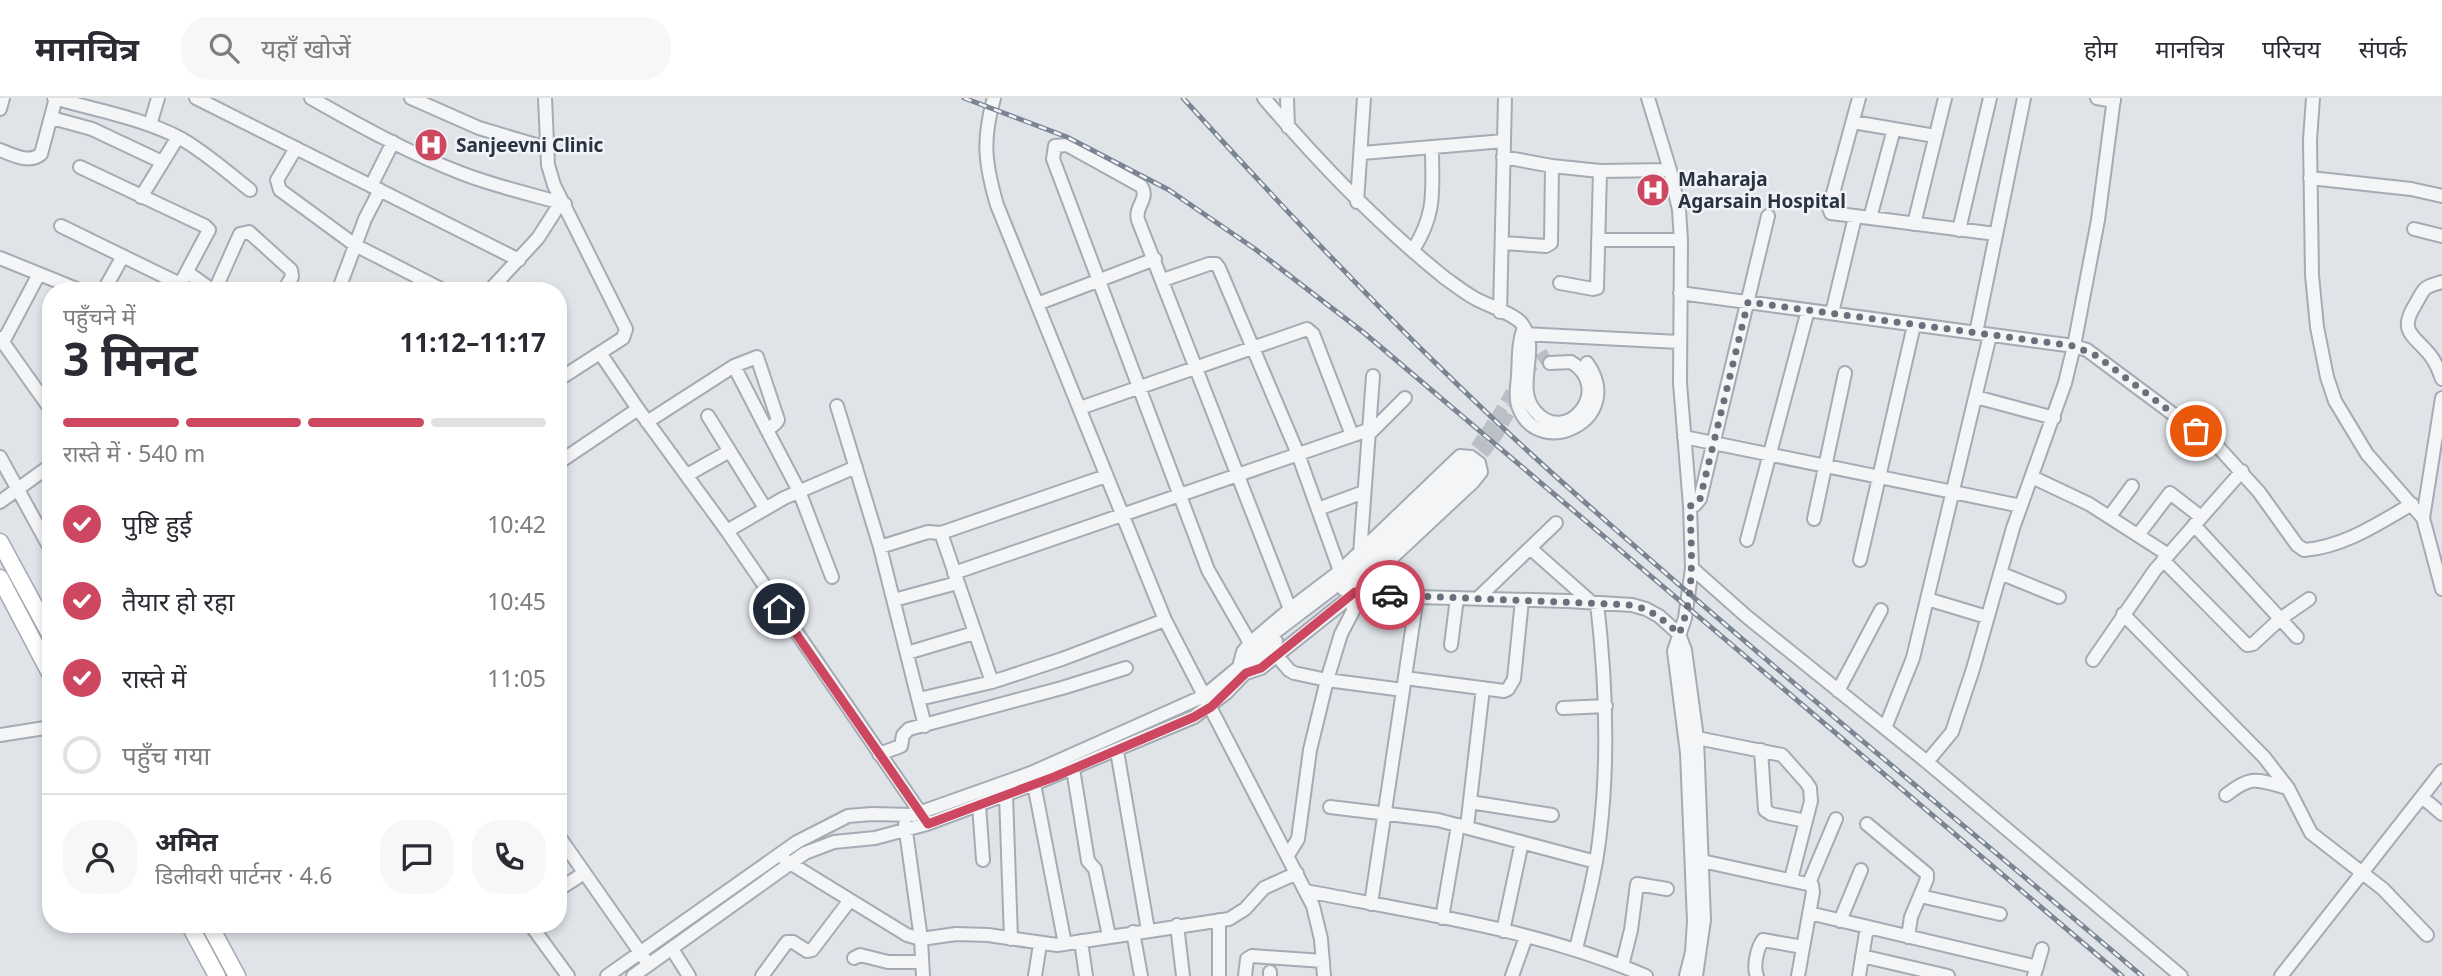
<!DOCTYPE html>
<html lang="hi">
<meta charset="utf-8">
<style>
body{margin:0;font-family:"Noto Sans","Noto Sans Devanagari",sans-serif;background:#f7f7f7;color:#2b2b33;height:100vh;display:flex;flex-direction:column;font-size:26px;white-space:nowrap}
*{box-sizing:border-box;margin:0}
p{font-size:23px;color:#7c7c81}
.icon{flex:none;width:38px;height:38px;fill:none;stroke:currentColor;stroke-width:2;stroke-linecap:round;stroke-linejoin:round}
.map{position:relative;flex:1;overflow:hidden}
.details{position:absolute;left:42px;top:184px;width:525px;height:651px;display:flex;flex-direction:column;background:#fff;border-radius:28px;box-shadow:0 4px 10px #0003}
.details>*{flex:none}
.pin{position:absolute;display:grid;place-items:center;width:60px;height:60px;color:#fff;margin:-30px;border:4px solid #fff;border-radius:50%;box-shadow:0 2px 7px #0007}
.courier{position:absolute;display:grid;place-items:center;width:70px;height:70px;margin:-35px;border:5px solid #cd4760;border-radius:50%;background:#fff;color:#222;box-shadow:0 2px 9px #0007}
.overview em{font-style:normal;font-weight:700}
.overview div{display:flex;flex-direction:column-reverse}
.overview{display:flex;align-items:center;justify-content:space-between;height:119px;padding:0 21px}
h1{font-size:46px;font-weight:700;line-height:52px}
.bar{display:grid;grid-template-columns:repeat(4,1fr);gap:10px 7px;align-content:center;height:84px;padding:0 21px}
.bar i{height:9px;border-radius:5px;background:#e1e1e2}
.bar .active{background:#cd4760}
.bar p{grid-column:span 4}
.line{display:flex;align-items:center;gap:18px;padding:0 21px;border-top:2px solid #e1e1e2}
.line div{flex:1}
.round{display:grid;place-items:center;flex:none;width:74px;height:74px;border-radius:28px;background:#f7f7f7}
ol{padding:0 21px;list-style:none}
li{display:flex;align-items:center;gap:21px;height:77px}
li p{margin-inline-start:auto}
li .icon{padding:7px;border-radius:50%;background:#cd4760;color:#fff;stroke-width:4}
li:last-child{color:#7c7c81}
li i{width:38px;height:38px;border:4px solid #e1e1e2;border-radius:50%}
header{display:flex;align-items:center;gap:42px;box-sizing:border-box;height:98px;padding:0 35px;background:#fff;border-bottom:2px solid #e1e1e2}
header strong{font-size:33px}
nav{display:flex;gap:38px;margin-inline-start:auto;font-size:24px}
.search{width:490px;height:63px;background:#f7f7f7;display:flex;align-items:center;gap:18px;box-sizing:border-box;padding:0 24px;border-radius:28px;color:#7c7c81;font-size:26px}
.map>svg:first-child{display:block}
</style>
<header>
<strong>मानचित्र</strong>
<div class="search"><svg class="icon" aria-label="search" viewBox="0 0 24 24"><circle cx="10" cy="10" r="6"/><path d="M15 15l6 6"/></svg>यहाँ खोजें</div>
<nav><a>होम</a><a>मानचित्र</a><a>परिचय</a><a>संपर्क</a></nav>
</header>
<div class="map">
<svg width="2442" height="878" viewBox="0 0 2442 878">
<rect width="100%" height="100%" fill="#e0e4e9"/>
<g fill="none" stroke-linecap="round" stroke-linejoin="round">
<path stroke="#bbc0c7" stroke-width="12" stroke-dasharray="12 6" stroke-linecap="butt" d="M1465 364C1478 348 1489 331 1500 314 1514 291 1524 268 1550 256
M1472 370 1497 337 1512 309"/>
<defs>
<path id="minor" d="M54 0C95 12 142 20 180 40 205 54 227 74 250 92
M196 0 519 162
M311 0C360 28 409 55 461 75 494 88 530 96 565 106
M411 0 479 30 546 50
M545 0 548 67 554 87 626 231 623 240 558 282
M994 0C982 42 985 66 997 107L1165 522 1313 808 1321 841 1324 878
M1264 0C1319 65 1378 126 1445 180 1455 187 1465 195 1476 201 1487 207 1516 217 1522 226 1541 251 1514 289 1535 313 1566 350 1615 291 1571 264L1550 265
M1287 0 1288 29
M1648 0 1670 72 1679 112 1681 142 1680 285 1690 408 1692 470 1685 520 1674 553 1687 655 1694 823 1692 854 1686 878
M1859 0 1829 110 1831 115 1996 136
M2097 0 2114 3
M2313 0 2310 42 2312 177 2317 229 2327 279 2335 303 2367 356 2423 420 2442 491
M0 11 3 0
M52 20 92 31 162 64
M1853 24 1935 38
M150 27 158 0
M296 50 277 82 280 92 355 147 443 192
M0 52C13 57 29 66 41 56L56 0
M1362 55 1504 43
M1503 59 1552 68 1600 73 1670 72
M80 69 205 128 209 132 177 192
M2310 80 2411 91 2442 98
M371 88 393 44
M141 99 178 39
M1357 104 1364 0
M1870 120 1894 31
M1914 126 1945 0
M61 128 180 186
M2414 131 2442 138
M1959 132 1990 0
M1598 142H1681
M1503 145 1546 148 1551 145 1552 68
M1413 152C1437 114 1432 92 1432 49
M0 160 79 192
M187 174 212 192
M1163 182 1209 166H1216L1219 170 1298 356 1340 473
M2442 184C2422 190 2426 188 2415 207 2398 234 2414 237 2430 257 2436 264 2439 273 2442 281
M1560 185 1593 191 1597 190 1600 73
M340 188 365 121 380 92
M104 192 123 158
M215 192 240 136 249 134 291 172 292 179 284 192
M490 192 538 140 561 104
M1680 195 2074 248 2087 252 2220 351 2259 394 2297 447 2304 452C2344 449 2379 425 2412 406
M1037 206 1155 161
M1500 214 1505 0
M1832 215 1855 119
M1524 229C1518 245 1519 261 1518 278 1517 288 1515 301 1519 310 1540 363 1627 321 1587 265
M1976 235 2024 0
M1522 236 1679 244
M0 240 51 312
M3 244 39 176
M600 255 638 311 727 433 924 720
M734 268 767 332
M1976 299 2054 320
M837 308 880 449 925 628
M1080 310 1307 231 1313 236 1352 337
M708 318 765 410
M647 324 734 268 757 259 778 322 776 325 767 332 799 393 832 479
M1370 335 1405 300
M1684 339 2021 408
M1460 358 1471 359 1479 365 1481 374 1473 384 1350 499 1261 570 1246 575 1239 569 1243 554 1250 545 1290 511 1340 473Z
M0 359 51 452
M558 365 638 311
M687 377 728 354
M1106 378 941 435 992 584 1062 561 1165 522
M2032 379 2089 406 2167 456
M0 404 51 367
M1690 408 1695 407 1700 401 1768 118
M1318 411 1364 394
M2110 418 2132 388
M2423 420 2442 300
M1814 421 1845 275
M2194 427 2297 539
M727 433 784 400 856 369
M2138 437 2170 395 2201 419
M1747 442 1808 212
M880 449 928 434 941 435
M1530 450 1591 504
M1360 456 1373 278
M1860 462 1914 227
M2163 462 2247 547 2253 546 2280 521 2309 501
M1692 470 1746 518 1927 664 2181 878
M954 475 1371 331
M2000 475 2059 499
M1343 491 1471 371
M1355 494 1417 499 1568 503 1632 507 1646 511 1659 518 1679 536 1685 552 1697 640 1704 822 1696 878
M1477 501 1556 425
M1927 501 1987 519
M894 502 957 485
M2123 516 2264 659 2288 690 2311 735 2383 791 2427 837
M1250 545 1208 472 1053 61 1055 48 1067 47 1141 88C1150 101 1134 108 1138 122L1290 511
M1451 547 1457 500
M907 555 974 535
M1276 557 1289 572 1294 575 1327 582 1403 592
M2093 562 2155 472 2242 373
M1405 580 1504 593 1508 591 1514 581 1522 502
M1838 593 1881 512
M919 601 992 584
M1563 610 1606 608
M1885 630 1913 560 1990 237
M0 637 51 629
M1697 640 1782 657 1806 684 1810 690 1811 703 1791 781
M1761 652 1765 712 1771 716 1806 723
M1117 653 1148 832
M879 656 901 648 903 637 909 631 1062 590 1126 570
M1927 664 1952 634 1973 571 2013 430 2065 285 2074 248 2098 122 2114 0
M1073 671 1088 763 1095 771 1109 838
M1034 686 1065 846
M1006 697 1011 841
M2226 697C2253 676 2257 682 2288 690
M2422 699 2442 716
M1470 704 1552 717
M979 707 983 762
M1330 709 1438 722 1596 764
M905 726 921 841 923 878
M1867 726 1927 776V781L1911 819 1908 839
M1467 729 1483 590
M558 737 644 860
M1288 757 1298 741 1310 652 1327 582 1341 536 1353 513V504L1350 499
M785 762 907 837 921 841 956 836 988 837 1057 847 1229 821 1245 811 1264 790 1297 775
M1702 763 1812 787 1813 794 1798 878
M1809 785 1836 721
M558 792 584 775
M1306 793C1420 815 1539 832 1646 878
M1920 798 2000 816
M1371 806 1417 499
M1809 815 2037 869
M1442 820 1458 727
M1219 822V878
M1840 823 1861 772
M530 826 568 878
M1177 827 1183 878
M1503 833 1522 744
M1133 834 1141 878
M1081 843 1086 878
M672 851 689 878
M1576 851C1585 813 1596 774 1600 735 1609 658 1606 582 1597 505
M1862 858 1948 878
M854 860 860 857 888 864H922
M1622 868 1631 832 1637 786 1667 791
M607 878 797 744 848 718 872 716 913 717 1031 675 1204 598 1239 569 1274 535 1332 491 1464 365
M633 878 805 755 834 744 875 740 927 726 1034 686 1194 619 1226 595 1276 543
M762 878 787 844H793L807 853 812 852 850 802
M1035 878 1040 846
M1245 878 1247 861 1252 858 1323 863
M1270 878V874
M1512 878 1526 839
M1757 878C1753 869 1757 850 1763 842L1803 849
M1859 878 1867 829
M2034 878 2042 851
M2281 878 2442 673"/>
<path id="major" d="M0 444 51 538
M0 480 51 577
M189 826 217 878
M209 826 237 878"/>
</defs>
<use href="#minor" stroke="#a5abb3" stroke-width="16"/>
<use href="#major" stroke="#a0a9b5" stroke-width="19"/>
<use href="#minor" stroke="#f3f5f7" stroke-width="12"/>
<use href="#major" stroke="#fff" stroke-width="16"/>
<defs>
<path id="rail" d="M964 0 1067 39 1169 92 1255 151 1363 234 2122 878
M1183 0C1312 142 1445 282 1589 408 1770 568 1958 722 2142 878"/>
</defs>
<use href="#rail" stroke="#7a8493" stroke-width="5"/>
<use href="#rail" stroke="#f0f3f7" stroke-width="2.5" stroke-dasharray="8" stroke-linecap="butt"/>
</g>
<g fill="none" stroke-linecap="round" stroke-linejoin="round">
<path stroke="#69707c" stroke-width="7" stroke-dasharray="0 12.6" d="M1390 497 1632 507C1652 512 1664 522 1679 536 1696 496 1691 450 1690 408L1695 407 1700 401 1748 204 2074 248 2097 258 2196 333"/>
<path stroke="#cd4760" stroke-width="9" d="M779 511 928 726 1054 679 1194 619 1211 609 1246 575 1261 570 1355 494 1390 497"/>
</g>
<defs>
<symbol id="hospital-disc" viewBox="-11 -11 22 22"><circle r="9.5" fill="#cd4760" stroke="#f0f3f7"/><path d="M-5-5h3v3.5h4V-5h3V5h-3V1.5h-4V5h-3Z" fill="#fff"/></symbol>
</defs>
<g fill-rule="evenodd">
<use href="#hospital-disc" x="412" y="28" width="38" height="38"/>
<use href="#hospital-disc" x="1634" y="73" width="38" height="38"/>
</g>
<g text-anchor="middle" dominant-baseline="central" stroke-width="5" stroke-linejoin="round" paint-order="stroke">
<g font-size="19" font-weight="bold" fill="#293241" stroke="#f0f3f7" text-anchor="start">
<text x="456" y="47">Sanjeevni Clinic</text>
<text x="1678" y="81">Maharaja<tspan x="1678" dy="22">Agarsain Hospital</tspan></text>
</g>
</g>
</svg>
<div class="pin" style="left:2196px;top:333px;background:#ea580c"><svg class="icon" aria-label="bag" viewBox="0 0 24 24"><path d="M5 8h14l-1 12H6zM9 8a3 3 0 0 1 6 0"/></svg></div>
<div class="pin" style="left:779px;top:511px;background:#1f2937"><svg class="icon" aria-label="home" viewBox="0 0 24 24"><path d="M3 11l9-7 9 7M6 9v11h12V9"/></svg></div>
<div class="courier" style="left:1390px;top:497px"><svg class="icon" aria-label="car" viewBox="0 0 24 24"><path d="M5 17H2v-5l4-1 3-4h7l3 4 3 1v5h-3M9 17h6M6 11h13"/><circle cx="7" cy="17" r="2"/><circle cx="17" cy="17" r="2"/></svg></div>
<section class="details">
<div class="overview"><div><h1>3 मिनट</h1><p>पहुँचने में</p></div><em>11:12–11:17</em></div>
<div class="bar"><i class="active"></i><i class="active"></i><i class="active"></i><i></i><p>रास्ते में · 540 m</p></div>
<ol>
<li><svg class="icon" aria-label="check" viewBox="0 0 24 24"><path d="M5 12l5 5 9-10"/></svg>पुष्टि हुई<p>10:42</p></li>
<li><svg class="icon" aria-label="check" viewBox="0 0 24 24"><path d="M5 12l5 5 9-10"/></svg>तैयार हो रहा<p>10:45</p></li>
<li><svg class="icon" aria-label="check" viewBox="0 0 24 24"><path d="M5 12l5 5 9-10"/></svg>रास्ते में<p>11:05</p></li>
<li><i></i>पहुँच गया</li>
</ol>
<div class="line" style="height:126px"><a class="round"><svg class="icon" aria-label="person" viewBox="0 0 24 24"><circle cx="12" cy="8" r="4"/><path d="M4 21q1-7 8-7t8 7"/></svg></a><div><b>अमित</b><p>डिलीवरी पार्टनर · 4.6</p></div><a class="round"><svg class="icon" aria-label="chat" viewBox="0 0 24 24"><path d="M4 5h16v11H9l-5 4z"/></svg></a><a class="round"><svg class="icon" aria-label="phone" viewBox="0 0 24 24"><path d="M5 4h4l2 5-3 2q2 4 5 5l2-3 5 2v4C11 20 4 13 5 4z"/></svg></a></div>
</section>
</div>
